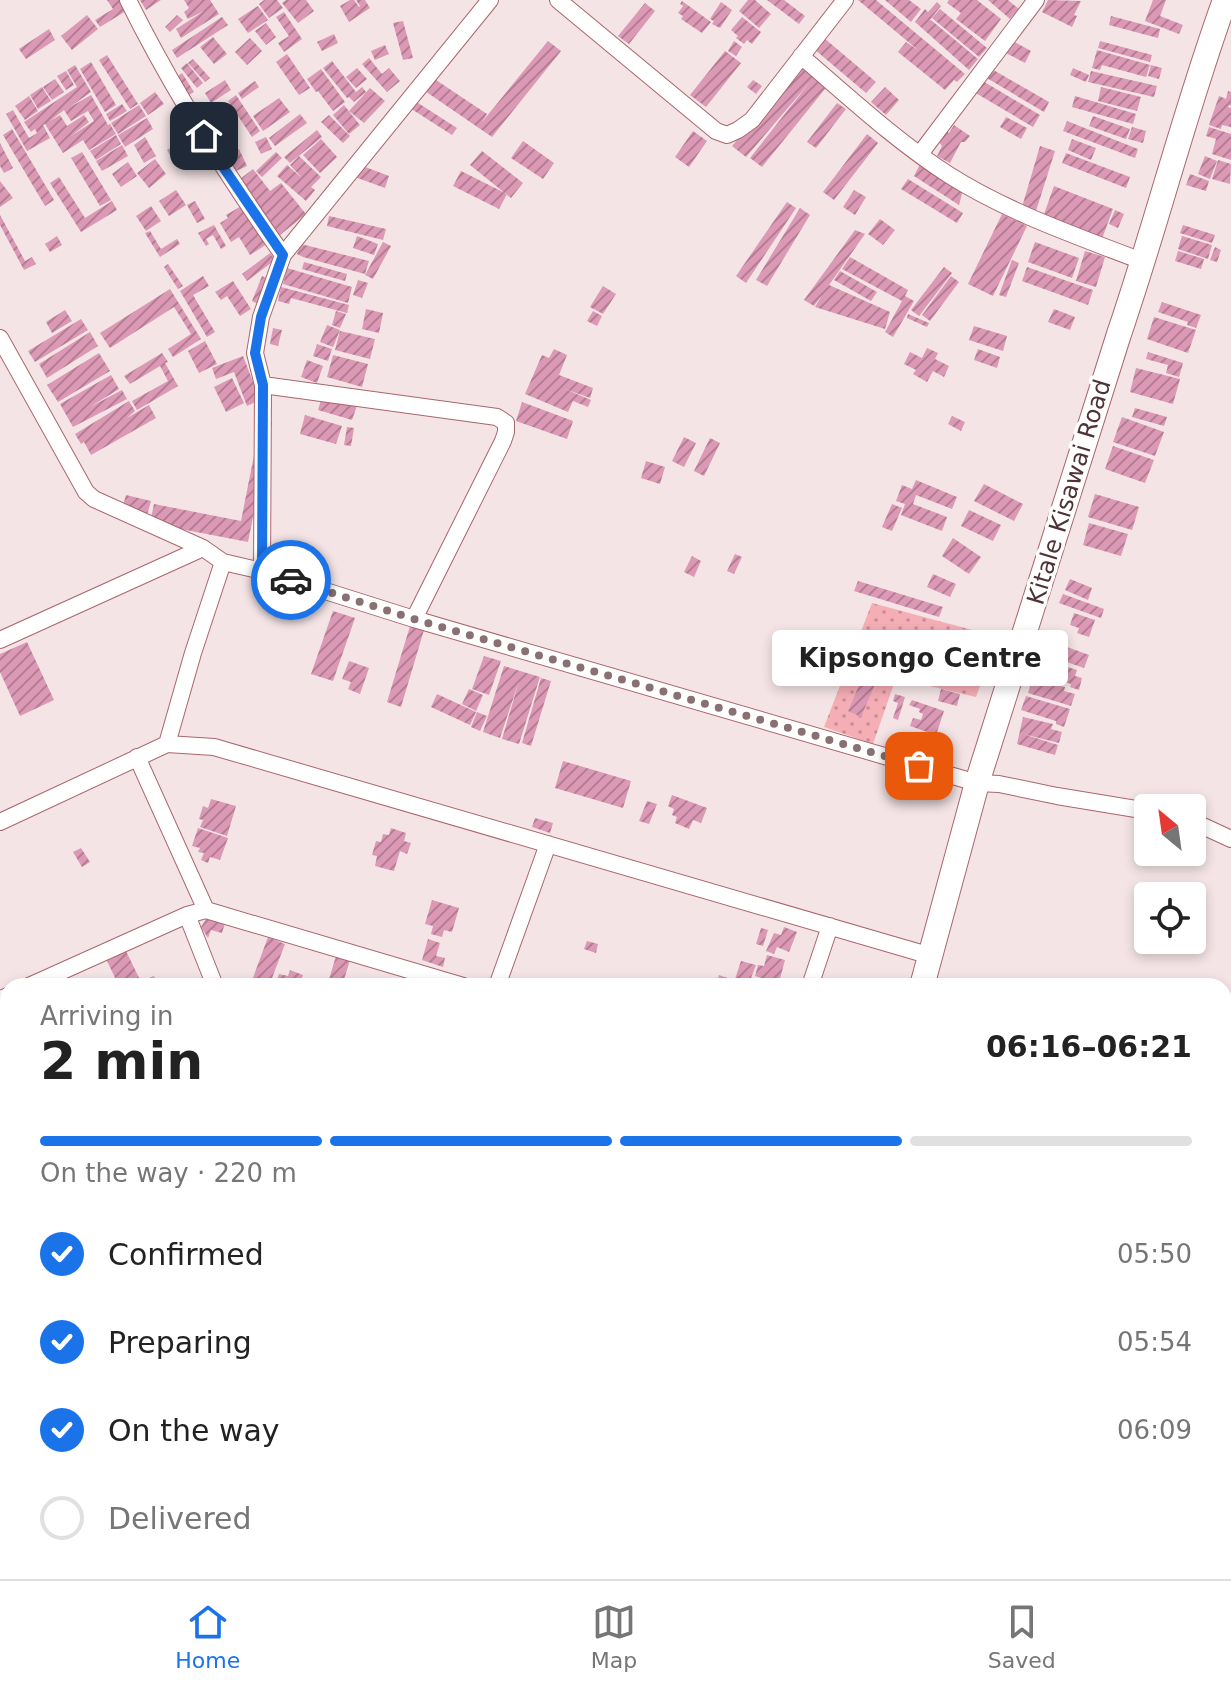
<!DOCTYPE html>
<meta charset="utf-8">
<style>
body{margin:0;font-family:"DejaVu Sans",sans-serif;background:#f2f2f2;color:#222;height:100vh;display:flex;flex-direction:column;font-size:30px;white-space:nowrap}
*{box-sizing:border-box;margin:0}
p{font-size:26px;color:#767676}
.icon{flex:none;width:44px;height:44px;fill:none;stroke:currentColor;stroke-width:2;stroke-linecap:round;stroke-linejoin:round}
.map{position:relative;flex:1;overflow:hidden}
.drawer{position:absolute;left:0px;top:978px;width:1232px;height:602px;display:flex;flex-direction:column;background:#fff;border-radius:24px 24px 0 0;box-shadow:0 4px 12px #0003}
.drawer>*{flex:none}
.needle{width:52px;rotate:331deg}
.fabs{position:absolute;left:1134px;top:794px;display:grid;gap:16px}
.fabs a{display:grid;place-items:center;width:72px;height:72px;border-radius:8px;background:#fff;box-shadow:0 4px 12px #0003;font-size:40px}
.pin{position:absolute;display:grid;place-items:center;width:68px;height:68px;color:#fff;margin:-34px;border-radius:16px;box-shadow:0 4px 12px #0006}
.courier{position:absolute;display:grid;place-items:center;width:80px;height:80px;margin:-40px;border:6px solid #1a73e8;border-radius:50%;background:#fff;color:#222;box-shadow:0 2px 10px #0007}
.bubble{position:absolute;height:56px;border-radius:8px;background:#fff;box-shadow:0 4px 12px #0003;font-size:26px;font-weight:800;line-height:56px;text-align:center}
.headline em{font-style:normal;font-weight:800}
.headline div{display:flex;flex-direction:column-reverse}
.headline{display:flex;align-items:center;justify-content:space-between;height:136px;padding:0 40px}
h1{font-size:52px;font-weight:800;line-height:60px}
.bar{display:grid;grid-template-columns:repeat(4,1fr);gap:12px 8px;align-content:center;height:96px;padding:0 40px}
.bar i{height:10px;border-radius:6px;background:#e0e0e0}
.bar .on{background:#1a73e8}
.bar p{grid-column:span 4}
ol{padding:0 40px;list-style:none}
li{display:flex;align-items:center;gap:24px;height:88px}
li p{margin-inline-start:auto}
li .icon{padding:8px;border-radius:50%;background:#1a73e8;color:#fff;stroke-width:4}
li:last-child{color:#767676}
li i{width:44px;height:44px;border:4px solid #e0e0e0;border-radius:50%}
.menu{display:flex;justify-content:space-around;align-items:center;height:112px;border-top:2px solid #e0e0e0;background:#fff;font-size:22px;color:#767676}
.menu a{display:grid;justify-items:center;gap:4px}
.menu .on{color:#1a73e8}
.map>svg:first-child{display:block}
</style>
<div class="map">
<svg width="1231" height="1579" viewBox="0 0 1231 1579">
<defs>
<pattern id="grass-dots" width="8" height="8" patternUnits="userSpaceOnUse" patternTransform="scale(2)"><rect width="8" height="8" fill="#f5aeb5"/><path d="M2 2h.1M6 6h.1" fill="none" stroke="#c98e94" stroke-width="1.8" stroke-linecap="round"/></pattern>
<pattern id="forest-firs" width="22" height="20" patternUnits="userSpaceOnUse" patternTransform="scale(2)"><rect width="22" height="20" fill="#f5aeb5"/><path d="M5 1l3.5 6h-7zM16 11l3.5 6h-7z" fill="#c98e94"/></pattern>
<pattern id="building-hatch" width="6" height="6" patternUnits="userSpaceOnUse" patternTransform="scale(2)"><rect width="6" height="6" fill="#dc99b5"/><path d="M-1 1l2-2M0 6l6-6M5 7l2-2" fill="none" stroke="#b57d94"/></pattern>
</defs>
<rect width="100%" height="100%" fill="#f4e4e5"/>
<path fill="url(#grass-dots)" d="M872 603 998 637 976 697 896 678 873 744 824 727Z"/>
<path fill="url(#forest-firs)" d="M1231 1210V1563L1224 1570V1227Z
M1050 1572H1222L1215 1579H1041Z"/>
<path fill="url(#building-hatch)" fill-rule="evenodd" d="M107 0H119L126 11 100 27 95 20 113 9Z
M140 0H161L146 10Z
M184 0H210L219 14 181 38 176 29 204 11 188 19 184 12 189 8Z
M264 0H277L283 8 269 18 259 4Z
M286 0H306L314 11 298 23 282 3Z
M350 0H354L359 7 360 6 356 0H365L370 8 349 22 340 6Z
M748 0H755L771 14 759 28 739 11Z
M767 0H784L805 16 799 24Z
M858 0H876L965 74 957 82 954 80 945 90 898 52 906 42 918 50Z
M885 0H909L921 9 911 22Z
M949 0H977L1001 19 985 41 956 19 961 13 947 3Z
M988 0H1008L1019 9 1010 19Z
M1048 0 1081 1 1074 15 1077 16 1072 27 1042 12Z
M1153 0H1166L1160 16 1183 25 1179 34 1145 21Z
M682 1 711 22 702 33 681 19 683 16 678 13 683 6 680 4Z
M721 2 732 10 720 28 712 24 714 21 710 19Z
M937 2 941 6 929 21 931 20 978 59 969 70 915 22 925 9 928 12Z
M645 3 655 11 629 44 618 36Z
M258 6 268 20 248 33 238 19Z
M940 9 987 48 979 57 932 18Z
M284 12 302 39 284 52 278 43 289 36 276 17Z
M87 15 98 29 72 50 61 36Z
M177 15 183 20 170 32 165 27Z
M1111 16 1160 29 1158 38 1109 25Z
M222 17 228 25 177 58 172 50Z
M742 17 761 32 752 44 747 40 744 44 736 38 738 36 731 30Z
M403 21 413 58 403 60 393 23Z
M266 23 276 37 266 45 255 31Z
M49 29 55 40 26 59 19 49Z
M334 34 338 43 322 51 317 42Z
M213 37 227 54 214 64 200 47Z
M250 38 262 51 247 65 235 52Z
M824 38 876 82 866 93 814 49Z
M1011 40 1031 51 1025 63 1004 52Z
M548 41 561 51 492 137 422 89 430 76 487 114 482 122Z
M734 41 742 47 736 56 728 51Z
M1100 41 1152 55 1150 62 1098 48Z
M385 45 389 54 375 60 371 51Z
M1097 50 1150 65 1146 77 1102 65 1100 70 1092 68Z
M725 51 741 63 706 107 690 95Z
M287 54 310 88 299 95 276 62Z
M107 55 138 104 130 109 99 60Z
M369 58 382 74 389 68 400 81 387 92 362 64Z
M193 59 210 78 205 82 188 63Z
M332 61 356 92 362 87 366 92 354 102 349 97 347 98 323 68Z
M91 62 116 105 105 112 80 69Z
M187 63 203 83 197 88 181 68Z
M75 65 91 92 70 107 91 95 108 125 110 124 116 134 89 150 83 140 63 153 45 124 43 125 50 138 27 151 6 114 13 110 29 138 37 133 35 129 31 132 24 122 77 87 67 70ZM64 110 71 121 88 111 94 121 71 136 89 122 84 115 67 126 60 115 50 121Z
M803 65 829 84 762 167 750 158 810 82 746 157 732 146Z
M1151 65 1162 68 1159 79 1148 76Z
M357 68 367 79 356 88 346 77Z
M990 68 1049 102 1044 112 985 77Z
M1073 68 1089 75 1086 82 1070 75Z
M321 69 345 102 333 111 318 91 316 92 307 79Z
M66 71 74 85 66 90 57 76Z
M1091 71 1157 86 1154 97 1088 82Z
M182 73 194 92 189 95 177 77Z
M55 79 64 92 52 100 43 87Z
M225 80 231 90 211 103 205 93Z
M753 80 762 86 756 94 747 87Z
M981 80 1040 115 1033 127 974 92Z
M255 81 259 87 242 99 238 93Z
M42 87 51 101 38 109 30 95Z
M885 87 899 100 886 115 871 102Z
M1101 87 1141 97 1137 111 1098 101Z
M370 88 385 101 364 123 349 111Z
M1228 91 1231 92V106L1229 105 1228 107 1231 108V127L1222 125 1221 129 1209 125 1219 96 1226 99Z
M155 92 164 104 148 115 140 103Z
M236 95 260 131 252 137 228 101Z
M29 96 38 111 25 120 15 106Z
M1075 96 1136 114 1133 124 1072 107Z
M279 98 290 112 263 131 253 116Z
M415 101 457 128 452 135 410 108Z
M837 103 846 109 816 148 807 142Z
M122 104 127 111 110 121 106 114Z
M139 105 146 116 118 134 111 123Z
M344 105 360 125 349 134 333 115Z
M215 108 238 146 228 153 204 115Z
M300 114 307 123 275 146 269 138Z
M329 115 350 136 343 143 321 122Z
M1093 116 1130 129 1126 139 1089 126Z
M1006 117 1027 128 1021 139 1000 127Z
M147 118 153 129 125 147 118 135Z
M183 120 190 132 180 139 173 126Z
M1067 121 1138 149 1135 158 1063 131Z
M954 125 970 136 965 142H961L950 163 937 156 942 146 938 141 945 130 949 133Z
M1132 127 1146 131 1143 143 1128 139Z
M1209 127 1231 134V160L1212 154 1216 139 1206 136Z
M12 129 54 200 45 206 3 135Z
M317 130 322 137 290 163 284 157Z
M693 131 707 141 689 167 675 157Z
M867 134 878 143 834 200 823 192Z
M116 135 121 144 96 160 90 151Z
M190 136 198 150 175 163 167 150Z
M145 137 156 156 144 163 134 145Z
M266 137 272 149 261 154 255 142Z
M321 139 337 157 320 173 303 155Z
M1072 139 1096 148 1091 160 1068 150Z
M523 141 554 163 543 179 511 158Z
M0 143 13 168 4 173 0 166Z
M122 145 128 156 102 171 96 161Z
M1040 146 1055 151 1036 211 1022 207Z
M239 149 247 166 236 171 228 154Z
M482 151 523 183 511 198 470 165Z
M82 152 111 200 100 206 71 158Z
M276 152 282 158 262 177 256 171Z
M1066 153 1130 177 1126 188 1062 163Z
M299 156 321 177 311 187 315 190 306 201 277 176 287 165 302 178 290 165Z
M1205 156 1217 161 1210 179 1198 174Z
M155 159 166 174 149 188 137 173Z
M1218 160 1231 164 1230 184 1212 179Z
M128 162 137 176 121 187 112 174Z
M920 164 963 190 959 205 914 176Z
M360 165 389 176 385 188 355 177Z
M253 169 270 191 281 183 306 214 280 235 240 179Z
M461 171 507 194 499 209 453 186Z
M1190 174 1209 181 1206 191 1186 185Z
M59 177 85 218 112 201 117 210 81 232 50 183Z
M908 179 963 213 957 223 901 189Z
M0 181 13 198 0 207Z
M1054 186 1113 209 1102 239 1043 217Z
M176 190 186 205 169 216 159 201Z
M854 190 866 197 855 215 843 207Z
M195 201 205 219 197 223 187 205Z
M787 202 796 208 746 283 736 276Z
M243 205 267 244 250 255 239 237 231 242 220 223 228 218 226 215Z
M151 206 161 221 146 231 136 216Z
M800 208 810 215 767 286 756 280Z
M1115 210 1124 214 1118 228 1109 224Z
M1002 214 1027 226 993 296 968 284Z
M0 215 25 261 32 257 36 264 24 270 0 225Z
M329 216 386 229 383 240 327 226Z
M880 219 895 230 883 245 868 234Z
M214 225 226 246 221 249 213 235 206 239 209 244 206 246 198 233Z
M1183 225 1215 235 1212 243 1180 233Z
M855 230 865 234 829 285 890 312 885 329 815 307 822 295 814 306 804 300Z
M150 231 161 249 177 239 180 244 160 257 145 233Z
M57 236 62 245 50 252 45 244Z
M357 236 378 244 374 255 353 248Z
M1182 236 1212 245 1208 259 1178 249Z
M383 242 391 246 373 279 365 275Z
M1035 242 1079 258 1072 278 1028 262Z
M301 244 369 261 365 274 303 257 297 254Z
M1215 247 1221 250 1217 262 1210 260Z
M1085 251 1105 257 1096 287 1076 281Z
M1178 251 1204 259 1201 269 1175 261Z
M270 253 275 260 247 281 242 274Z
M850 257 908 290 905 296 914 301 893 337 885 332 902 301 842 269Z
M1012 260 1019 263 1006 297 999 295Z
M304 262 347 274 345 281 302 269Z
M168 264 183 286 178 289 164 267Z
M944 267 952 273 919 316 911 310Z
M1027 267 1093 290 1088 305 1022 281Z
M287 268 352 287 348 303 283 284Z
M840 271 877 292 871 301 834 280Z
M203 276 209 286 193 295 215 332 207 337 180 291Z
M262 276 271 280 260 305 252 301Z
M951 276 959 282 930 321 922 315Z
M358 280 368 283 362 298 353 295Z
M233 281 251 309 240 316 227 296 221 300 215 292Z
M603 286 616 294 603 314 590 307Z
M281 287 349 305 347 313 291 298 289 304 278 301Z
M170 289 201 339 173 357 168 349 191 334 174 307 110 348 100 333Z
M1162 302 1201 315 1196 328 1187 325 1188 322 1158 312Z
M366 309 383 313 379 333 362 329Z
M1054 309 1075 317 1070 330 1048 322Z
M65 310 72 321 52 333 46 322Z
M336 311 346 314 340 328 332 325Z
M593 311 602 316 597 326 587 321Z
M908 314 929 323 927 327 907 318Z
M1154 317 1196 330 1188 353 1147 339Z
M81 319 88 330 35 362 28 351Z
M327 325 340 330 333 347 320 342Z
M974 326 1007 336 1003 351 969 340Z
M273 328 282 330 278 346 270 344Z
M340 331 375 339 370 359 335 350Z
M90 332 98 346 47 378 39 364Z
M205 341 217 364 199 373 188 351Z
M317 344 332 349 328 361 313 356Z
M927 348 938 353 935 359 949 366 944 377 933 371 927 382 913 374 916 370 904 364 910 352 922 358Z
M554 349 567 355 559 375 593 388 590 398 565 389 591 400 588 407 573 401 568 412 525 394 542 355 549 358Z
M978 349 1000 357 997 368 974 360Z
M1148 352 1183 363 1179 377 1166 373 1168 365 1146 359Z
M99 353 110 371 58 402 47 385Z
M162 353 168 362 165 363 178 386 137 410 132 401 168 381 160 366 130 384 124 376Z
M333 355 368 364 362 387 327 377Z
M243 356 260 400 247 406 234 372 216 379 212 368Z
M307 360 323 366 317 383 301 377Z
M1136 368 1180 379 1173 404 1130 392Z
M111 375 119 389 90 407 122 390 127 399 73 427 60 404Z
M232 378 244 403 226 412 214 387Z
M324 390 359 400 352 420 318 410Z
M129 401 135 411 127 418 149 405 156 418 91 455 84 442 81 444 75 434Z
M522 402 573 421 567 439 516 421Z
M1135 408 1167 417 1164 426 1132 417Z
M305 415 342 426 336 444 300 434Z
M952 416 965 422 961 431 948 424Z
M1122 417 1164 432 1155 456 1113 442Z
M261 420 272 422 248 542 150 523 154 504 241 521Z
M347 427 354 428 351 446 344 445Z
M684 437 696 443 684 467 672 461Z
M710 438 720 443 704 476 694 471Z
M1113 446 1154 460 1145 483 1105 469Z
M646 461 665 467 660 484 641 478Z
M916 480 957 497 952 509 916 495 913 504 947 517 942 531 901 515 905 504 896 501 902 485 912 489Z
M984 484 1023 504 1014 521 974 501Z
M1095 494 1139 507 1132 530 1088 517Z
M126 495 151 501 147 515 122 509Z
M892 504 902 508 892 531 882 527Z
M969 510 1001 525 993 541 961 526Z
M1089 523 1128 534 1121 556 1083 545Z
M953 538 981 557 969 574 942 556Z
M735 554 742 557 734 574 727 571Z
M692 556 701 561 694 577 684 572Z
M933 574 956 584 950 597 927 587Z
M1070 579 1092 588 1088 600 1065 590Z
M858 581 943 607 939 617 854 591Z
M1063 594 1104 609 1101 618 1059 603Z
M333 611 355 618 333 681 311 674Z
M1074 613 1095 620 1089 637 1077 633 1079 628 1070 625Z
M410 626 424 630 401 707 387 702Z
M1048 640 1089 655 1084 668 1043 654Z
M27 642 54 700 20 716 0 672V654Z
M484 656 501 661 489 695 472 689Z
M1040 658 1077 670 1075 676 1082 678 1079 690 1070 687 1071 684 1035 673Z
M349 661 369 668 360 694 348 689 351 682 342 679Z
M504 666 540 677 519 744 502 739 519 681 500 738 483 732Z
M866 669 879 675 861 717 848 711Z
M1033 677 1065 687 1064 691 1075 694 1071 706 1028 693Z
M541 678 551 681 531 746 522 743Z
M469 689 483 695 476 711 462 704Z
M941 689 960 694 957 706 938 701Z
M437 694 476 712 470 725 431 707Z
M895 694 905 697 898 720 893 718 898 703 893 701Z
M1026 696 1070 709 1064 727 1056 724V721L1021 710Z
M912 700 944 711 936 735 910 726 913 718 921 720 923 714 919 712 920 709 909 705Z
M477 712 487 716 480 731 471 727Z
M1023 717 1053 724 1051 729 1062 732 1059 743 1023 734 1058 745 1055 755 1017 744Z
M563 761 631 781 623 808 555 788Z
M672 795 707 808 701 823 693 820 689 829 675 823 677 817 672 815 674 809 668 806Z
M211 799 236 806 227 836 200 827 203 820 199 819 203 806 208 808Z
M647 801 657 804 649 824 639 821Z
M535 818 553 823 550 833 532 827Z
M198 828 228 838 220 860 210 857 208 863 201 860 204 853 198 852 200 848 192 846Z
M391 828 406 833 404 841 411 843 407 854 400 851 394 871 375 866 377 856 372 855 376 841 381 842 383 834 389 835Z
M81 848 90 862 82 867 73 852Z
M432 900 459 908 452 932 444 930 442 937 431 934 433 926 425 924Z
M206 919 225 923 222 933 211 930 208 938 201 927Z
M784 927 797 932 789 952 777 947 774 954 766 951 774 933 781 935Z
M761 928 768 930 763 946 756 944Z
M268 937 285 944 269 986H250Z
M428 939 440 943 436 956 445 958 443 967 422 960Z
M587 941 598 944 596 953 584 949Z
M126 951 143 986H119L107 961Z
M767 955 785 960 778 986 759 984 761 978 755 976 758 965 764 966Z
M336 956 350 960 342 986H327Z
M741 961 756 965 748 986 734 982Z
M290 970 303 975 301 980 309 983 308 986H275L279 974 288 976Z
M719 975 733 980 731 986H716Z
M154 976 157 983 164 980 166 986H145L143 981Z
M8 1560V1572H13L15 1579H0V1562Z
M341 1572H368V1573L343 1579Z"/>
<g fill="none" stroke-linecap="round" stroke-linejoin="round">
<defs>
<path id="street" d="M128 0C172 89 226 174 283 255
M558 0 716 131 727 135 738 130 752 120 845 0
M801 56C849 97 896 141 949 175 1009 213 1077 236 1144 262
M920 154 1036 0
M0 338 86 492 94 499 203 548 223 562 262 571 414 619 977 783 999 784 1057 796 1148 811
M263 385 497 417 506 423V432L503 441 414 619
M262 571 263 385 255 353 261 317 283 255 490 0
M0 640 203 548
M167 744 193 653 223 562
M137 757 206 910
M1192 821 1231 839
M0 822 167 744 214 747 931 956
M187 915 215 986
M29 986 187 915 206 910 463 986
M497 986 548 844
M810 986 830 926
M0 999 8 996
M0 1549 8 1547
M617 1579 648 1572"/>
<path id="secondary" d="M922 986 977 783 1119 334C1157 223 1185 110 1225 0
M735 1579 737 1572"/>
</defs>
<use href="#street" stroke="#a9666d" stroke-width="18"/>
<use href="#secondary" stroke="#a9666d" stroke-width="26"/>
<use href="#street" stroke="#fff" stroke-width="16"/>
<use href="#secondary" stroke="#fff" stroke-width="24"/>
</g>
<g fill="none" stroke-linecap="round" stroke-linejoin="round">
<path stroke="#897073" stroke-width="8" stroke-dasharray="0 14.4" d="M291 580 414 619 919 766"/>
<path stroke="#1a73e8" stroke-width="10" d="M204 136 219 161 283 255 261 317 255 353 263 385 262 571 291 580"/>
</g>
<g text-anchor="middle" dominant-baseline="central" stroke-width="7" stroke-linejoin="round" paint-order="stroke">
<g font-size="24" fill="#4f3235" stroke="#fff">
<text transform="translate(1069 492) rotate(-73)">Kitale Kisawai Road</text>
</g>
</g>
</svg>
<div class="fabs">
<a><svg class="needle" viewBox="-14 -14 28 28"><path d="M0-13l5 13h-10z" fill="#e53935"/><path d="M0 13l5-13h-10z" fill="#767676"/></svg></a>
<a><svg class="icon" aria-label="locate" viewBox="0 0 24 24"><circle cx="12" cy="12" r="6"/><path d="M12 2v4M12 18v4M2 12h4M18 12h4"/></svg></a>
</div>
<div class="pin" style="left:919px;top:766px;background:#ea580c"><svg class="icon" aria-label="bag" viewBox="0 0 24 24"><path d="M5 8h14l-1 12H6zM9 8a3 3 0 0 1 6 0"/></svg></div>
<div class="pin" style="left:204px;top:136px;background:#1f2937"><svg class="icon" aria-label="home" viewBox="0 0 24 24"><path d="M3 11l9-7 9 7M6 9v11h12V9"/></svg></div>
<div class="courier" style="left:291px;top:580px"><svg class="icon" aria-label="car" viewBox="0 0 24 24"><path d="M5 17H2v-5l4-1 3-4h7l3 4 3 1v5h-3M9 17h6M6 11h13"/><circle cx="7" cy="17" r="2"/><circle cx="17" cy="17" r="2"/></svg></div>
<div class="bubble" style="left:772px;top:630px;width:296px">Kipsongo Centre</div>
<section class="drawer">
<div class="headline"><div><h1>2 min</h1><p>Arriving in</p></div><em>06:16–06:21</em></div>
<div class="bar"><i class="on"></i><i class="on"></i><i class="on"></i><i></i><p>On the way · 220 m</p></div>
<ol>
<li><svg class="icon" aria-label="check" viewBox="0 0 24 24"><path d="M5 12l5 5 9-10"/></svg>Confirmed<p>05:50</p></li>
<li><svg class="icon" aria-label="check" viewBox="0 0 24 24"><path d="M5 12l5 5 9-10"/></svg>Preparing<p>05:54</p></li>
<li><svg class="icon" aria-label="check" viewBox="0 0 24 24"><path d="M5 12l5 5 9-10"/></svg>On the way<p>06:09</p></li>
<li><i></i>Delivered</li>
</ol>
</section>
</div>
<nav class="menu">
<a class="on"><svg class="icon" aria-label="home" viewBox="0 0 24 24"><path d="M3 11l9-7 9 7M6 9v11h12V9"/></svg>Home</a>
<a><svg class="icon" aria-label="map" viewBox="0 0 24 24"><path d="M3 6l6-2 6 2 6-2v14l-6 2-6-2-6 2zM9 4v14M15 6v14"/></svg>Map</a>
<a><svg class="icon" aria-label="saved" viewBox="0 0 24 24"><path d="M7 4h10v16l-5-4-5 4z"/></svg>Saved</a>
</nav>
